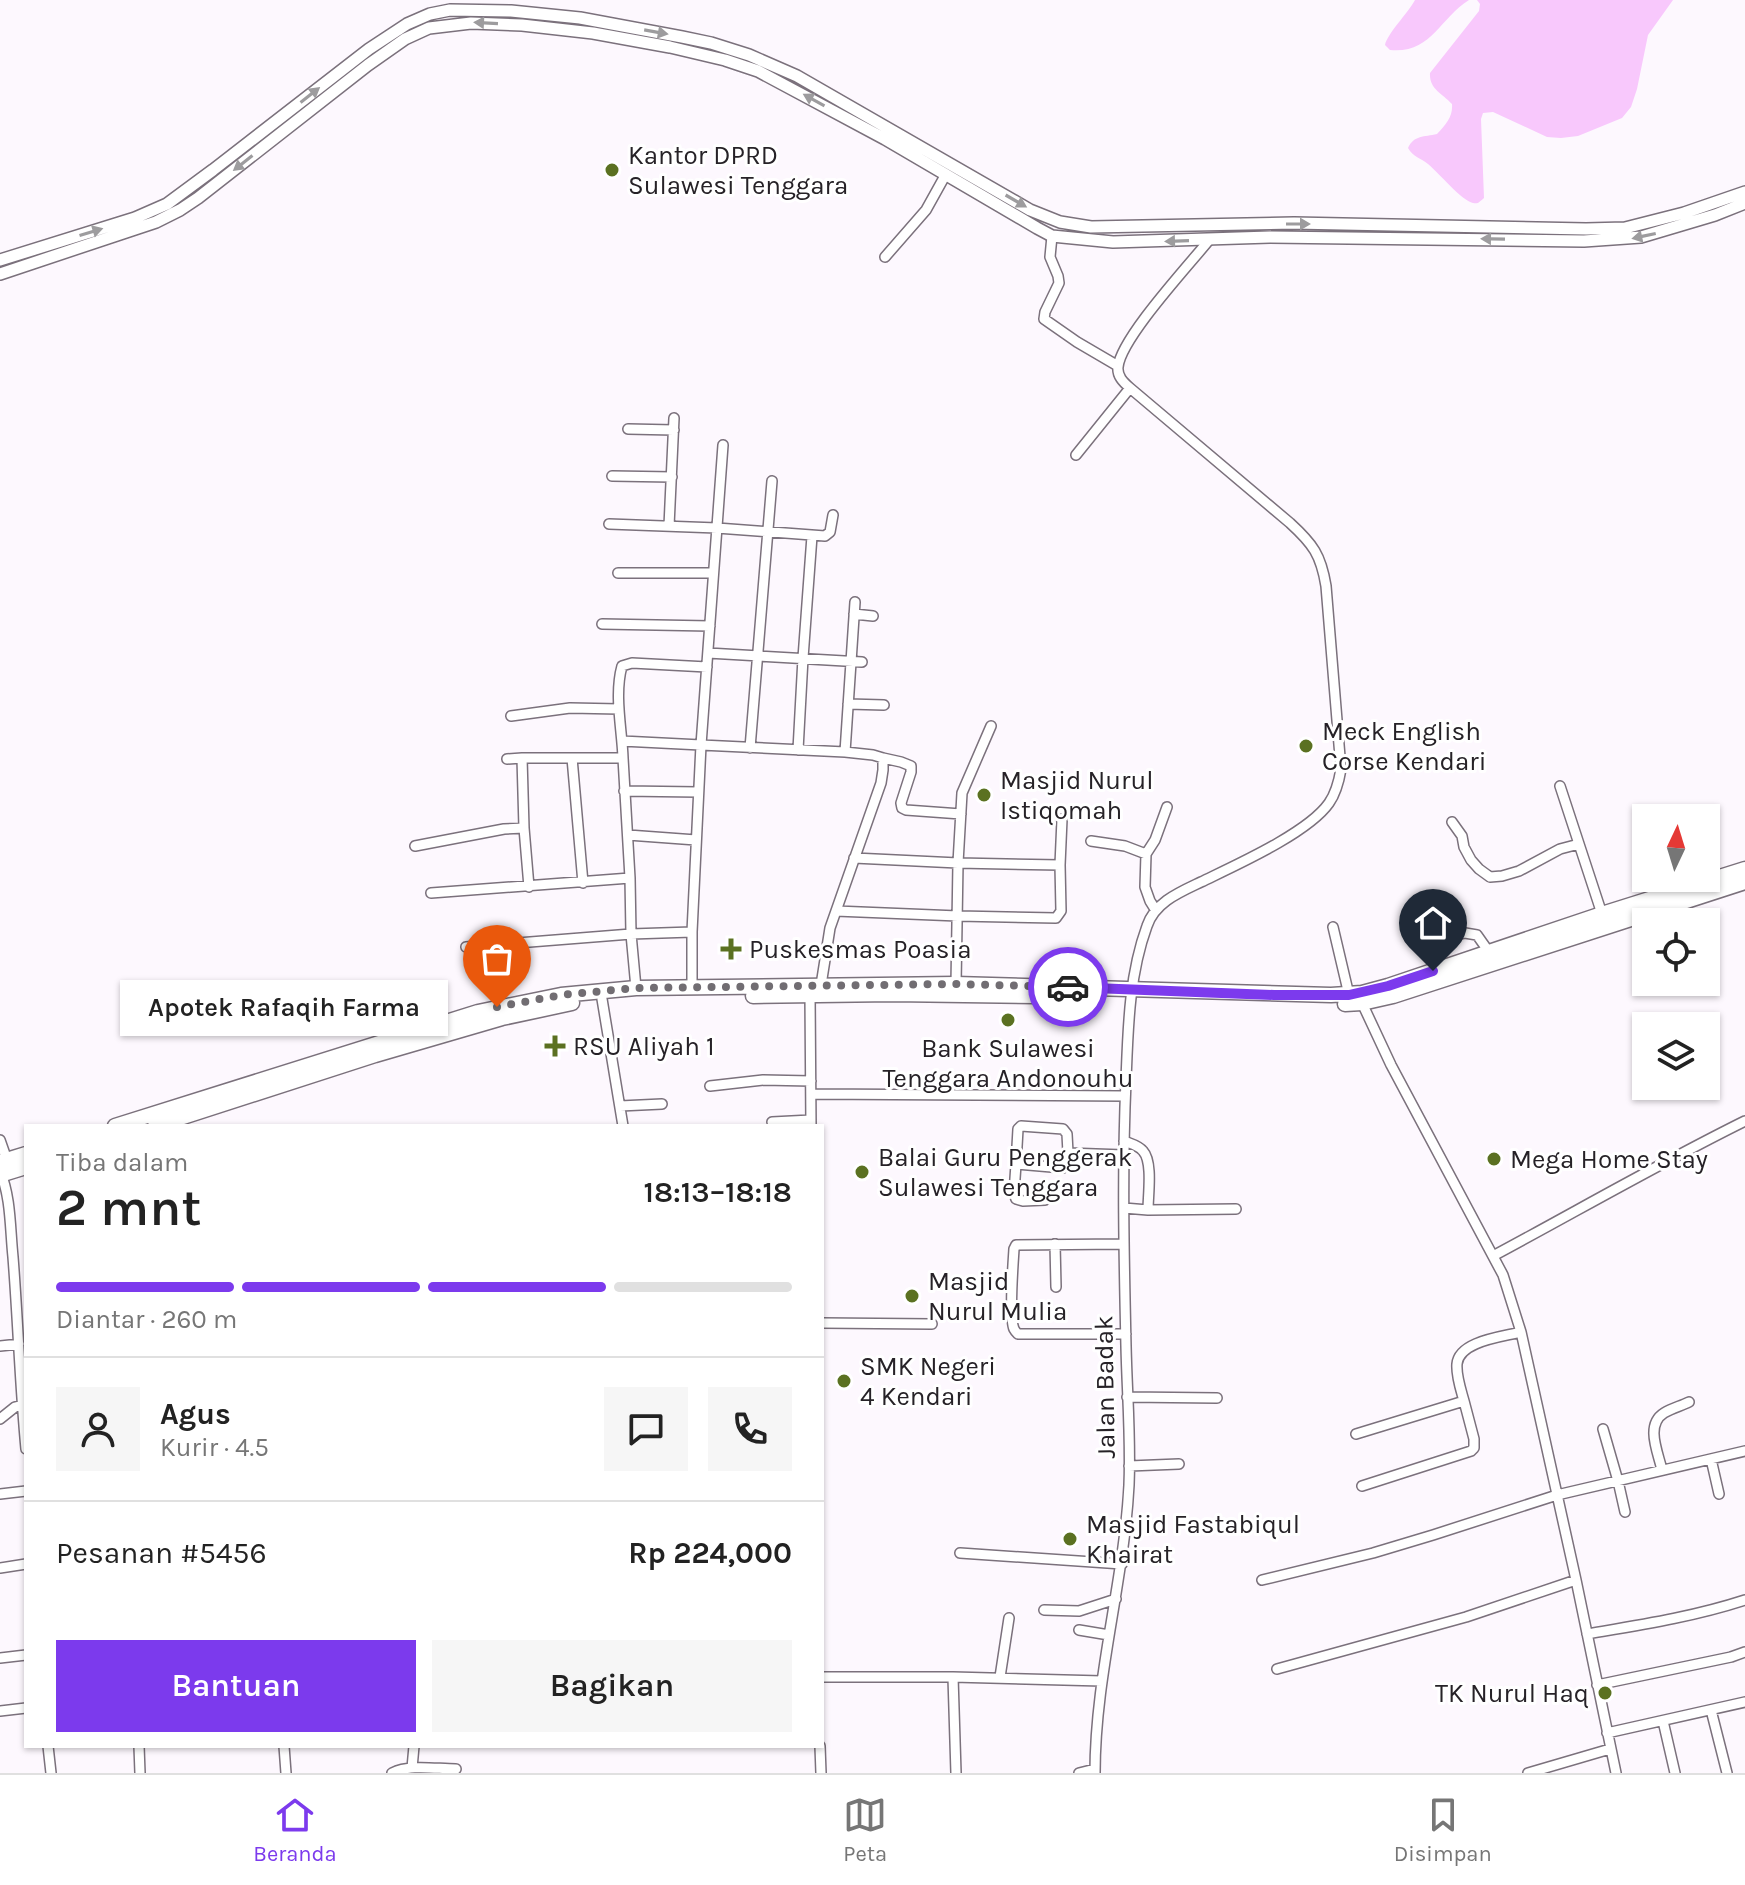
<!DOCTYPE html>
<html lang="id">
<meta charset="utf-8">
<style>
body{margin:0;font-family:Karla,sans-serif;background:#f6f6f6;color:#222;height:100vh;display:flex;flex-direction:column;font-size:30px;white-space:nowrap}
*{box-sizing:border-box;margin:0}
p{font-size:26px;color:#767676}
.icon{flex:none;width:44px;height:44px;fill:none;stroke:currentColor;stroke-width:2;stroke-linecap:round;stroke-linejoin:round}
.map{position:relative;flex:1;overflow:hidden}
.drawer{position:absolute;left:24px;top:1124px;width:800px;height:624px;display:flex;flex-direction:column;background:#fff;border-radius:0px;box-shadow:0 2px 6px #0004}
.drawer>*{flex:none}
.needle{width:52px;rotate:4deg}
.fabs{position:absolute;left:1632px;top:804px;display:grid;gap:16px}
.fabs a{display:grid;place-items:center;width:88px;height:88px;border-radius:0px;background:#fff;box-shadow:0 2px 6px #0004;font-size:40px}
.pin{position:absolute;display:grid;place-items:center;width:68px;height:68px;color:#fff;margin:-82px -34px;border-radius:50% 50% 50% 0;rotate:-45deg;box-shadow:0 0 8px #0007}
.pin .icon{rotate:45deg}
.courier{position:absolute;display:grid;place-items:center;width:80px;height:80px;margin:-40px;border:6px solid #7c3aed;border-radius:50%;background:#fff;color:#222;box-shadow:0 2px 10px #0007}
.bubble{position:absolute;height:56px;border-radius:0px;background:#fff;box-shadow:0 2px 6px #0004;font-size:26px;font-weight:600;line-height:56px;text-align:center}
.overview em{font-style:normal;font-weight:600}
.overview div{display:flex;flex-direction:column-reverse}
.overview{display:flex;align-items:center;justify-content:space-between;height:136px;padding:0 32px}
h1{font-size:52px;font-weight:600;line-height:60px}
.bar{display:grid;grid-template-columns:repeat(4,1fr);gap:12px 8px;align-content:center;height:96px;padding:0 32px}
.bar i{height:10px;border-radius:6px;background:#e0e0e0}
.bar .on{background:#7c3aed}
.bar p{grid-column:span 4}
.line{display:flex;align-items:center;gap:20px;padding:0 32px;border-top:2px solid #e0e0e0}
.line div{flex:1}
.round{display:grid;place-items:center;flex:none;width:84px;height:84px;border-radius:0px;background:#f6f6f6}
.button{display:flex;gap:16px;margin-top:auto;padding:16px 32px}
.button a{flex:1;height:92px;border-radius:0px;background:#7c3aed;color:#fff;font-size:32px;font-weight:600;line-height:92px;text-align:center}
.button a+a{background:#f6f6f6;color:#222}
.dock{display:flex;justify-content:space-around;align-items:center;height:112px;border-top:2px solid #e0e0e0;background:#fff;font-size:22px;color:#767676}
.dock a{display:grid;justify-items:center;gap:4px}
.dock .on{color:#7c3aed}
.map>svg:first-child{display:block}
</style>
<div class="map">
<svg width="1745" height="1773" viewBox="0 0 1745 1773">
<rect width="100%" height="100%" fill="#fdf8fe"/>
<path fill="#f8c8fc" d="M1415 0H1469C1439 19 1431 54 1390 50L1385 45C1387 34 1408 13 1415 0Z
M1477 0H1673L1648 35 1637 89 1631 107 1622 118 1578 136 1561 138 1547 137 1493 112 1483 113 1481 119 1484 198C1479 202 1479 204 1473 203 1462 201 1438 172 1428 164 1421 158 1413 157 1408 148 1414 135 1424 137 1437 134 1446 124 1453 117 1452 104 1442 93 1429 89 1430 73L1479 11 1480 4Z"/>
<g fill="none" stroke-linecap="round" stroke-linejoin="round">
<defs>
<path id="minor" d="M1052 236 1050 257 1058 276 1059 283 1045 312 1044 319 1077 342 1118 366
M885 257 926 210 946 174
M628 429 674 430
M1076 455 1130 388
M612 476 672 477
M609 524 717 528 825 536 830 532 833 515
M669 526 674 418
M618 573H713
M854 614 873 616
M602 624 710 626
M708 653 862 662
M848 704 884 705
M511 716 570 708 619 709
M622 741 701 745 723 445
M750 748 772 481
M798 750 803 658 812 536
M845 752 855 602
M572 758 583 883
M623 758C622 729 614 695 622 666L632 663 707 667
M883 758 901 762 911 766V772L901 803 902 808 906 810 961 814
M507 759 522 758
M1560 786 1602 914
M624 791 698 792
M1452 822 1462 836 1464 847 1471 860 1479 869 1490 877 1502 876 1519 871 1560 849 1579 844
M524 828 522 758H623L630 878
M628 835 696 840
M1091 841 1125 846 1146 854
M415 846 504 829 524 828 529 887
M1060 865 1062 819
M431 893 630 878 631 934 636 988
M1155 909 1150 901 1145 887 1146 854 1155 840 1167 807
M836 911 958 916 1056 918 1061 911 1060 865 958 863 854 858
M1333 927 1349 995
M1459 934 1465 933 1477 935 1489 952
M466 947 631 934 692 932
M956 984 958 863 962 793 991 726
M692 987V932L701 745 845 752 873 755 883 758V770L881 783 830 928 821 985
M810 995 811 1126
M602 999 623 1126
M1362 1003 1391 1065 1503 1275 1521 1332 1576 1580 1616 1773
M710 1086 763 1080 811 1081
M811 1094 1125 1096
M620 1106 662 1104
M772 1122 811 1120
M0 1140 7 1160
M1124 1141C1131 1144 1138 1145 1143 1151 1153 1162 1148 1195 1148 1210L1236 1209
M1016 1164 1018 1129 1021 1126 1063 1129 1067 1134 1068 1153
M0 1171C11 1197 10 1228 13 1257 18 1321 20 1385 26 1449
M1045 1200 1023 1201 1016 1199 1014 1193 1016 1164 1063 1168 1067 1165 1068 1153 1124 1155
M1124 1208 1148 1210
M1055 1244 1056 1287
M1123 1244 1016 1245 1014 1249C1013 1264 1009 1318 1014 1329 1015 1331 1017 1333 1018 1334H1126
M1493 1256C1577 1211 1660 1163 1745 1121
M822 1323 932 1324
M0 1346 19 1344
M1127 1397 1217 1398
M0 1419 15 1407 23 1405
M1603 1429 1618 1481 1625 1512
M1356 1434 1464 1401C1461 1390 1456 1376 1457 1364 1459 1341 1502 1337 1521 1332
M1711 1459 1719 1494
M1129 1466 1179 1464
M1662 1470C1658 1452 1645 1425 1664 1413 1672 1408 1681 1406 1689 1402
M1362 1486 1471 1451 1474 1448V1439L1464 1401
M0 1494 26 1491
M960 1553 1122 1564
M0 1568 26 1564
M1262 1580 1373 1553 1433 1535 1557 1495 1745 1451
M1044 1610 1079 1611 1116 1599
M1079 1630 1109 1635
M1587 1634C1640 1625 1693 1617 1745 1600
M0 1658 26 1655
M1277 1669 1466 1617 1576 1580
M822 1677H953
M1000 1677 1009 1618
M1597 1685 1731 1657 1745 1652
M1711 1710 1727 1773
M0 1711 26 1708
M1663 1721 1675 1773
M1607 1733 1745 1702
M48 1746 51 1773
M139 1746 140 1773
M284 1746 286 1773
M820 1746 821 1773
M412 1768 414 1746
M392 1773C410 1764 436 1769 456 1769
M956 1773 953 1677 1102 1681
M1079 1773 1095 1769
M1095 1773C1095 1676 1124 1582 1129 1485 1131 1439 1127 1392 1126 1346 1124 1258 1122 1169 1126 1081 1128 1028 1129 975 1147 926 1155 902 1180 892 1201 882 1236 865 1308 833 1329 803 1336 793 1339 781 1341 769L1326 586C1321 555 1313 544 1290 523L1130 388C1123 382 1117 376 1118 367 1121 338 1189 265 1210 239
M1528 1773 1610 1749"/>
<path id="tertiary" d="M0 260 135 218 167 204 213 170 369 49 407 24 430 14 450 10 511 11 580 18 682 37 711 43 749 55 797 76 1030 210 1060 222 1091 227 1294 223 1586 229 1625 228 1684 213 1745 192
M0 274 156 222 180 210 198 198 368 65 405 39 429 28 471 23 522 25 593 33 670 47 725 60 758 71 885 139 1037 228 1052 236 1113 242 1270 237 1584 241 1641 237 1715 215 1745 203"/>
<path id="trunk" d="M753 996 893 994 1036 996
M1345 1004 1362 1003 1393 996 1745 882
M115 1126 478 1012 561 995 636 988 956 984 1331 995 1362 993 1388 986 1602 914 1745 869
M155 1126 375 1055 502 1018 572 1003
M0 1162 26 1154
M0 1175 26 1167"/>
</defs>
<use href="#minor" stroke="#7b717c" stroke-width="12"/>
<use href="#tertiary" stroke="#7b717c" stroke-width="14"/>
<use href="#trunk" stroke="#7b717c" stroke-width="17"/>
<use href="#minor" stroke="#fff" stroke-width="9"/>
<use href="#tertiary" stroke="#fff" stroke-width="11"/>
<use href="#trunk" stroke="#fff" stroke-width="14"/>
</g>
<defs><path id="oneway-solid" d="M-6-.8H1V-3.2L6.5 0L1 3.2V.8H-6Z" transform="scale(2)"/></defs>
<g fill="#9d9c9e">
<use href="#oneway-solid" transform="translate(486 23) rotate(-177)"/>
<use href="#oneway-solid" transform="translate(656 32) rotate(10)"/>
<use href="#oneway-solid" transform="translate(310 95) rotate(-38)"/>
<use href="#oneway-solid" transform="translate(814 100) rotate(-151)"/>
<use href="#oneway-solid" transform="translate(243 163) rotate(142)"/>
<use href="#oneway-solid" transform="translate(1016 201) rotate(30)"/>
<use href="#oneway-solid" transform="translate(1298 224)"/>
<use href="#oneway-solid" transform="translate(91 232) rotate(-17)"/>
<use href="#oneway-solid" transform="translate(1644 236) rotate(168)"/>
<use href="#oneway-solid" transform="translate(1493 239) rotate(-179)"/>
<use href="#oneway-solid" transform="translate(1177 241) rotate(178)"/>
</g>
<g fill="none" stroke-linecap="round" stroke-linejoin="round">
<path stroke="#716d72" stroke-width="8" stroke-dasharray="0 14.4" d="M497 1007 561 995 636 988 956 984 1068 987"/>
<path stroke="#7c3aed" stroke-width="10" d="M1068 987 1274 995H1349L1388 986 1433 971"/>
</g>
<g fill="#5b7121" stroke="#fff" stroke-width="3">
<circle cx="612" cy="170" r="8"/>
<circle cx="1306" cy="746" r="8"/>
<circle cx="984" cy="795" r="8"/>
<path d="M727 937h8v8h8v8h-8v8h-8v-8h-8v-8h8z"/>
<circle cx="1008" cy="1020" r="8"/>
<path d="M551 1034h8v8h8v8h-8v8h-8v-8h-8v-8h8z"/>
<circle cx="1494" cy="1159" r="8"/>
<circle cx="862" cy="1172" r="8"/>
<circle cx="912" cy="1296" r="8"/>
<circle cx="844" cy="1381" r="8"/>
<circle cx="1070" cy="1539" r="8"/>
<circle cx="1605" cy="1693" r="8"/>
</g>
<g text-anchor="middle" dominant-baseline="central" stroke-width="6" stroke-linejoin="round" paint-order="stroke">
<g font-size="26" fill="#262227" stroke="#fff" text-anchor="start">
<text x="628" y="155">Kantor DPRD<tspan x="628" dy="30">Sulawesi Tenggara</tspan></text>
<text x="1322" y="731">Meck English<tspan x="1322" dy="30">Corse Kendari</tspan></text>
<text x="1000" y="780">Masjid Nurul<tspan x="1000" dy="30">Istiqomah</tspan></text>
<text x="749" y="949">Puskesmas Poasia</text>
<text x="573" y="1046">RSU Aliyah 1</text>
<text x="1008" y="1048" text-anchor="middle">Bank Sulawesi<tspan x="1008" dy="30">Tenggara Andonouhu</tspan></text>
<text x="878" y="1157">Balai Guru Penggerak<tspan x="878" dy="30">Sulawesi Tenggara</tspan></text>
<text x="1510" y="1159">Mega Home Stay</text>
<text x="928" y="1281">Masjid<tspan x="928" dy="30">Nurul Mulia</tspan></text>
<text x="860" y="1366">SMK Negeri<tspan x="860" dy="30">4 Kendari</tspan></text>
<text x="1086" y="1524">Masjid Fastabiqul<tspan x="1086" dy="30">Khairat</tspan></text>
<text x="1589" y="1693" text-anchor="end">TK Nurul Haq</text>
</g>
<g font-size="26" fill="#262227" stroke="#fff">
<text transform="translate(1105 1387) rotate(-91)">Jalan Badak</text>
</g>
</g>
</svg>
<div class="fabs">
<a><svg class="needle" viewBox="-14 -14 28 28"><path d="M0-13l5 13h-10z" fill="#e53935"/><path d="M0 13l5-13h-10z" fill="#767676"/></svg></a>
<a><svg class="icon" aria-label="locate" viewBox="0 0 24 24"><circle cx="12" cy="12" r="6"/><path d="M12 2v4M12 18v4M2 12h4M18 12h4"/></svg></a>
<a><svg class="icon" aria-label="layers" viewBox="0 0 24 24"><path d="M12 4l9 5-9 5-9-5zM3 14l9 5 9-5"/></svg></a>
</div>
<div class="pin" style="left:497px;top:1007px;background:#ea580c"><svg class="icon" aria-label="bag" viewBox="0 0 24 24"><path d="M5 8h14l-1 12H6zM9 8a3 3 0 0 1 6 0"/></svg></div>
<div class="pin" style="left:1433px;top:971px;background:#1f2937"><svg class="icon" aria-label="home" viewBox="0 0 24 24"><path d="M3 11l9-7 9 7M6 9v11h12V9"/></svg></div>
<div class="courier" style="left:1068px;top:987px"><svg class="icon" aria-label="car" viewBox="0 0 24 24"><path d="M5 17H2v-5l4-1 3-4h7l3 4 3 1v5h-3M9 17h6M6 11h13"/><circle cx="7" cy="17" r="2"/><circle cx="17" cy="17" r="2"/></svg></div>
<div class="bubble" style="left:120px;top:980px;width:328px">Apotek Rafaqih Farma</div>
<section class="drawer">
<div class="overview"><div><h1>2 mnt</h1><p>Tiba dalam</p></div><em>18:13–18:18</em></div>
<div class="bar"><i class="on"></i><i class="on"></i><i class="on"></i><i></i><p>Diantar · 260 m</p></div>
<div class="line" style="height:144px"><a class="round"><svg class="icon" aria-label="person" viewBox="0 0 24 24"><circle cx="12" cy="8" r="4"/><path d="M4 21q1-7 8-7t8 7"/></svg></a><div><b>Agus</b><p>Kurir · 4.5</p></div><a class="round"><svg class="icon" aria-label="chat" viewBox="0 0 24 24"><path d="M4 5h16v11H9l-5 4z"/></svg></a><a class="round"><svg class="icon" aria-label="phone" viewBox="0 0 24 24"><path d="M5 4h4l2 5-3 2q2 4 5 5l2-3 5 2v4C11 20 4 13 5 4z"/></svg></a></div>
<div class="line" style="height:104px"><div>Pesanan #5456</div><b>Rp 224,000</b></div>
<div class="button"><a>Bantuan</a><a>Bagikan</a></div>
</section>
</div>
<nav class="dock">
<a class="on"><svg class="icon" aria-label="home" viewBox="0 0 24 24"><path d="M3 11l9-7 9 7M6 9v11h12V9"/></svg>Beranda</a>
<a><svg class="icon" aria-label="map" viewBox="0 0 24 24"><path d="M3 6l6-2 6 2 6-2v14l-6 2-6-2-6 2zM9 4v14M15 6v14"/></svg>Peta</a>
<a><svg class="icon" aria-label="saved" viewBox="0 0 24 24"><path d="M7 4h10v16l-5-4-5 4z"/></svg>Disimpan</a>
</nav>
